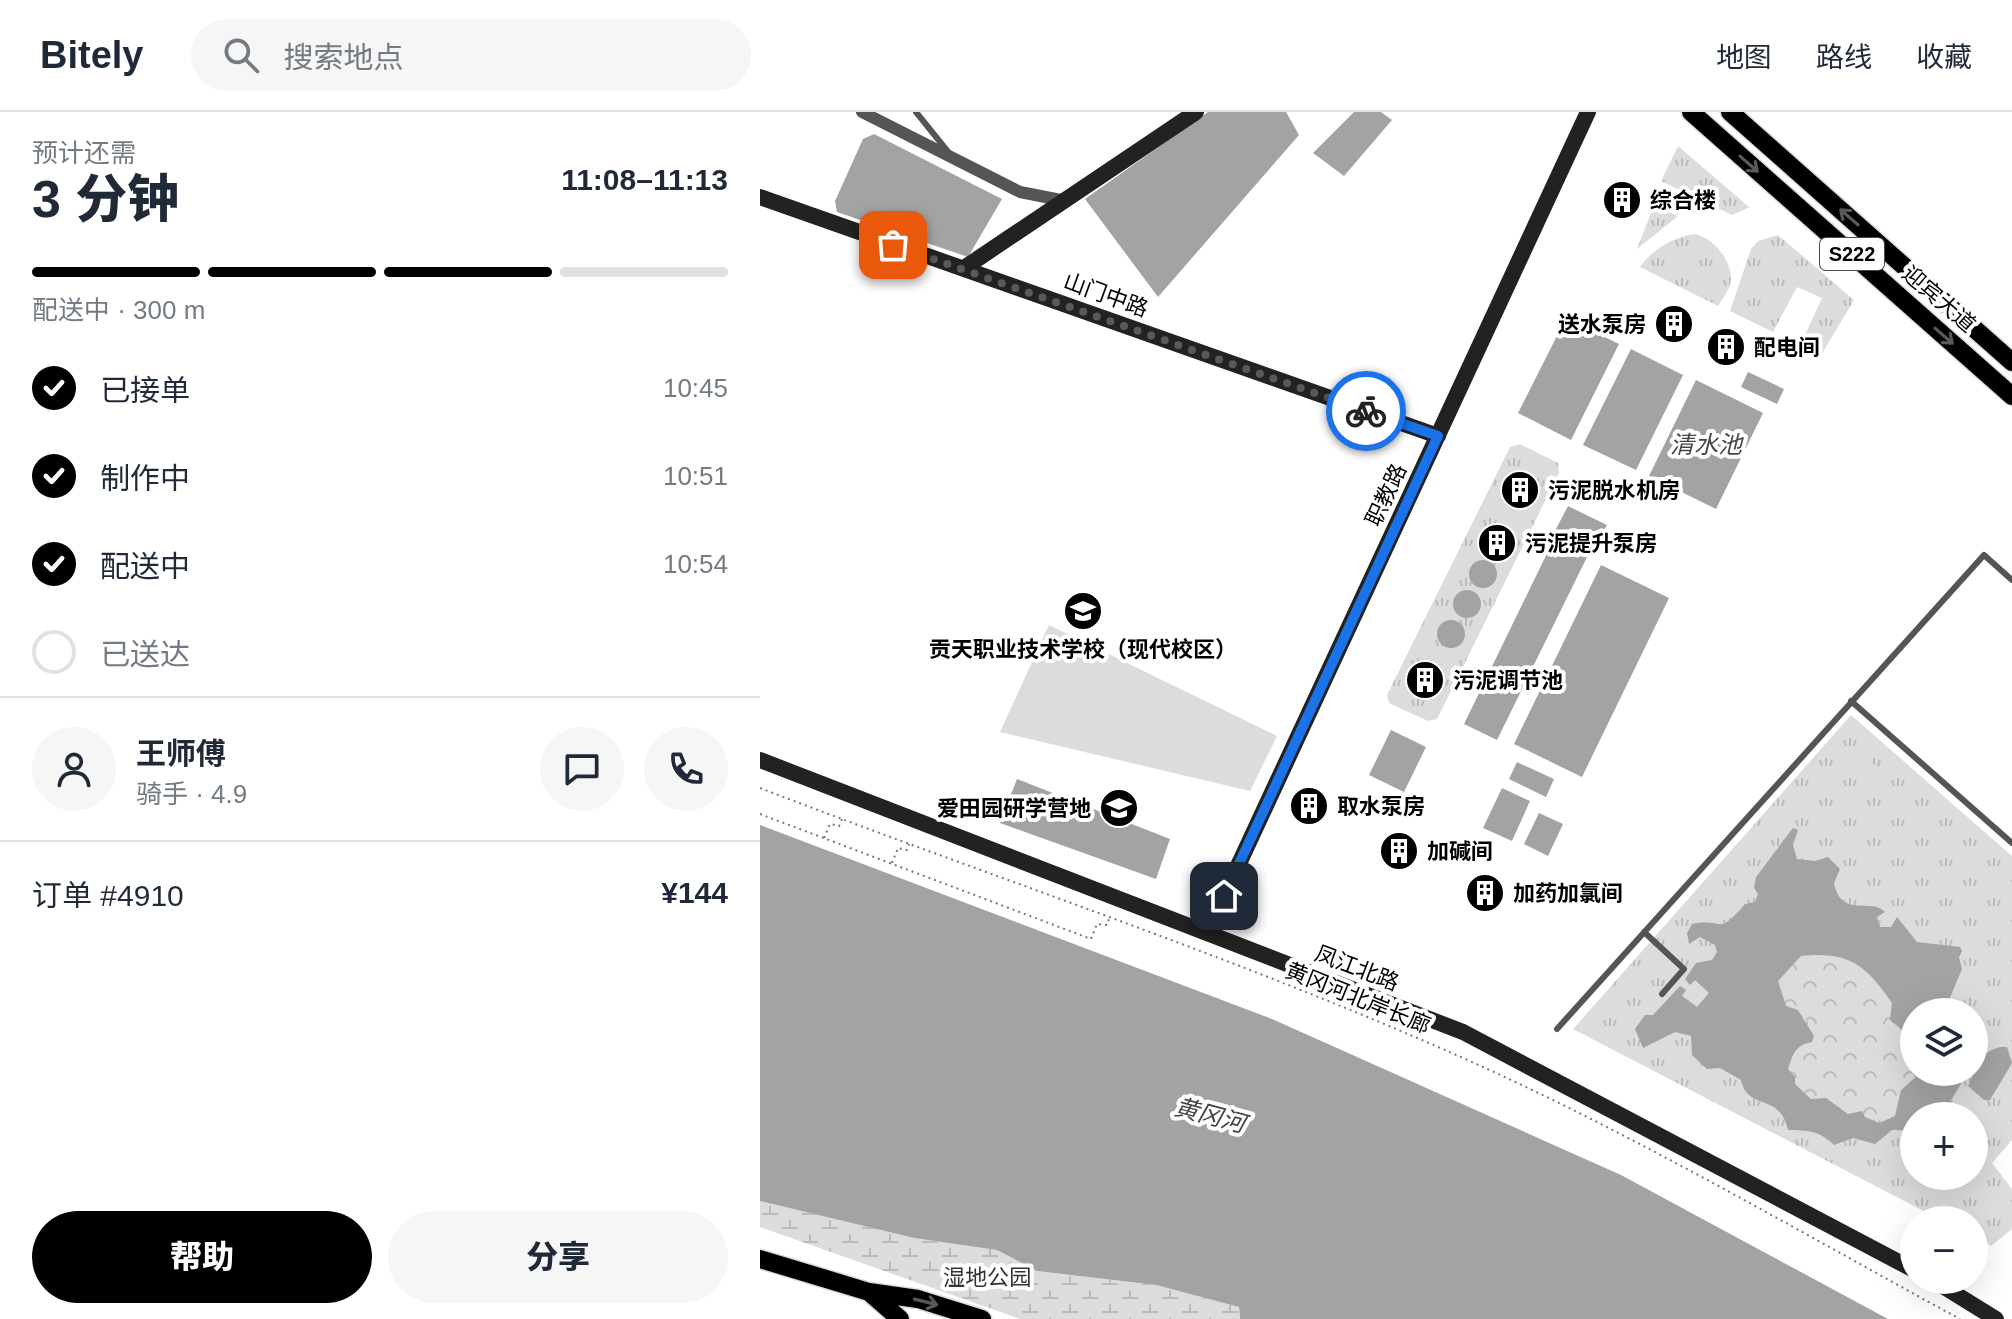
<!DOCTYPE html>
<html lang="zh">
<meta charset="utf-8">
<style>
body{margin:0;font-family:Helvetica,"Noto Sans SC",sans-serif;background:#f6f6f7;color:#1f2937;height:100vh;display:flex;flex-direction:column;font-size:30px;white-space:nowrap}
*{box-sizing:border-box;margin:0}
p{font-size:26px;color:#747a83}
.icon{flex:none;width:44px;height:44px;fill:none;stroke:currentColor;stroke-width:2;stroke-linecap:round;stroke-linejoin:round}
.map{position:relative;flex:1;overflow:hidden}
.panel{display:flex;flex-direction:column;background:#fff;width:760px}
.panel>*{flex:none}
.controls{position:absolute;left:1140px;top:886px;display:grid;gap:16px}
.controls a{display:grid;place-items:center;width:88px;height:88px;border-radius:50%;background:#fff;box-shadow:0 8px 32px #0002;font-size:40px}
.pin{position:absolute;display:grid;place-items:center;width:68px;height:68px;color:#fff;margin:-34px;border-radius:16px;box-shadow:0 4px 12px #0006}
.courier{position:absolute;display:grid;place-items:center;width:80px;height:80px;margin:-40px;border:6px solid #1a73e8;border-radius:50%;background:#fff;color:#222;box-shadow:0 2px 10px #0007}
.overview em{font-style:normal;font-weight:800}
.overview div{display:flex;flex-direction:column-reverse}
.overview{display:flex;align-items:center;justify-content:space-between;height:136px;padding:0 32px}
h1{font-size:52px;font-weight:800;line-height:60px}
.bar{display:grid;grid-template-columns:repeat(4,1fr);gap:12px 8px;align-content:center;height:96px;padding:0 32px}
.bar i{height:10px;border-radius:6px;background:#e0e1e3}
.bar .on{background:#000}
.bar p{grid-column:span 4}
.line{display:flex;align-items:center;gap:20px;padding:0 32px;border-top:2px solid #e0e1e3}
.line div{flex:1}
.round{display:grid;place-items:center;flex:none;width:84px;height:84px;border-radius:42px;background:#f6f6f7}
ol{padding:0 32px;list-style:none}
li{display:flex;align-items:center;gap:24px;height:88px}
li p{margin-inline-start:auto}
li .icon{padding:8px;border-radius:50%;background:#000;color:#fff;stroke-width:4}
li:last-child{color:#747a83}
li i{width:44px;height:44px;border:4px solid #e0e1e3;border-radius:50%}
.cta{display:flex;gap:16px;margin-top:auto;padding:16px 32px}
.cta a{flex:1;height:92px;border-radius:48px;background:#000;color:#fff;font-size:32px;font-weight:800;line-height:92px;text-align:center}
.cta a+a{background:#f6f6f7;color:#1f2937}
header{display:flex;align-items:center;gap:48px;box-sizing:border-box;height:112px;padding:0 40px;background:#fff;border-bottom:2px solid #e0e1e3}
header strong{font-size:38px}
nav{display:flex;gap:44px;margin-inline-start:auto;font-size:28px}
.search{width:560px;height:72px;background:#f6f6f7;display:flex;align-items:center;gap:20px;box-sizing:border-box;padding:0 28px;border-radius:44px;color:#747a83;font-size:30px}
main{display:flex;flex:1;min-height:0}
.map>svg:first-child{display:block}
</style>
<header>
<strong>Bitely</strong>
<div class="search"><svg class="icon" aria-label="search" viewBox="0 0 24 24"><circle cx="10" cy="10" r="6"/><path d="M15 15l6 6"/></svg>搜索地点</div>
<nav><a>地图</a><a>路线</a><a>收藏</a></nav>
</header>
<main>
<section class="panel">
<div class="overview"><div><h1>3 分钟</h1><p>预计还需</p></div><em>11:08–11:13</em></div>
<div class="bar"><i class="on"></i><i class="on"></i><i class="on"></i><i></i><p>配送中 · 300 m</p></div>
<ol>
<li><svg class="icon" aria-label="check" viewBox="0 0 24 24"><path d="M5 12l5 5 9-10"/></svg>已接单<p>10:45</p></li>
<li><svg class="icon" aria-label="check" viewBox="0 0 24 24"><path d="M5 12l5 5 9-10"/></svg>制作中<p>10:51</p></li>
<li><svg class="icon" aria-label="check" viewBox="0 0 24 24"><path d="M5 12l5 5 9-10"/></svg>配送中<p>10:54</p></li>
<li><i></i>已送达</li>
</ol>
<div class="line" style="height:144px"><a class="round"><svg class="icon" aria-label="person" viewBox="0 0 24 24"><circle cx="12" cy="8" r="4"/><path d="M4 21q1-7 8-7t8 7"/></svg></a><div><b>王师傅</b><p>骑手 · 4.9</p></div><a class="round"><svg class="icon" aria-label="chat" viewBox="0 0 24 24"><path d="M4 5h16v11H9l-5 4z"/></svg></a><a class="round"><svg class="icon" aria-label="phone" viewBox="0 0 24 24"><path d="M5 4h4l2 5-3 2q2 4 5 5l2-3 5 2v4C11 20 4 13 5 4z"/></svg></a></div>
<div class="line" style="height:104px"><div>订单 #4910</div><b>¥144</b></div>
<div class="cta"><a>帮助</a><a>分享</a></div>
</section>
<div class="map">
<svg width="1252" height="1207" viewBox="0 0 1252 1207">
<defs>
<pattern id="grass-tufts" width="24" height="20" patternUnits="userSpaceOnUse" patternTransform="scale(2)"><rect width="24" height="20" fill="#dcdcdc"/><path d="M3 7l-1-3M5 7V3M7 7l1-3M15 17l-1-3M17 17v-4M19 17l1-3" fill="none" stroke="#bbb"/></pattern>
<pattern id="forest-crowns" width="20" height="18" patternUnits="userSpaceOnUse" patternTransform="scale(2)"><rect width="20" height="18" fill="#dcdcdc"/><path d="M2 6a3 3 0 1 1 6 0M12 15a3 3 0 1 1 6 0" fill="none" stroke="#bbb"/></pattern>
<pattern id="wetland-marsh" width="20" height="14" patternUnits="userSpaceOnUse" patternTransform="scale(2)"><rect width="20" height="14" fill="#dcdcdc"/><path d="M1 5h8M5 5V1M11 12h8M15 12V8" fill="none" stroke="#bbb"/></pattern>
</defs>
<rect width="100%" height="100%" fill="#fff"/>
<path fill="url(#grass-tufts)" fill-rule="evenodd" d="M918 34 989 95H990L972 103 901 69Z
M894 93 918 104 877 137Z
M934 122C952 125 969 145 971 164 972 175 963 185 958 194L880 155C892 138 913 125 934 122Z
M1018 123 1094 188 1060 245 1040 234 1062 186 1037 175 1013 220 970 199 991 137 998 129Z
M760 332 798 351 799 361 677 607 668 609 629 591 627 583 750 335Z
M1091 603 1252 744V1028L1232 1051 1252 1077V1117L1231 1134 1214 1125V1108H1181L813 917ZM1154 900H1214V960H1154ZM1154 1004H1214V1064H1154Z"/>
<path fill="url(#forest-crowns)" d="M1068 841C1099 852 1134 871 1130 908 1155 929 1146 949 1157 964L1141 978 1135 1004C1115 1013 1098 1006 1081 994 1064 983 1055 993 1035 972V965L1028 957 1049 911 1038 898 1026 894 1018 869 1041 844Z"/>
<path fill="url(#wetland-marsh)" d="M0 1089 154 1126 237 1138 277 1159 396 1173 479 1195 480 1207H260L0 1115Z"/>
<path fill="#dcdcdc" d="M289 513 517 624 490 679 240 620Z
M1097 636 1131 669 1117 683 1083 650Z"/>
<path fill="#a3a3a3" d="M448 0H526L539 23 398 185 325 87Z
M594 0H621L632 8 584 64 553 41Z
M114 22 242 87 208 145 77 100 75 89 103 27Z
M806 206 859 232 811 328 758 301Z
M871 237 923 263 876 358 823 333Z
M988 260 1024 277 1017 292 981 275Z
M936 268 1003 301 956 397 889 364Z
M808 394 847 413 834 438 795 419Z
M794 427 828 443 737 628 704 612Z
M709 462a14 14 0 1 1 28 0a14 14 0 1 1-28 0Z
M841 453 909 486 822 665 754 632Z
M693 492a14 14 0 1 1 28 0a14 14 0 1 1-28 0Z
M677 522a14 14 0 1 1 28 0a14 14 0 1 1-28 0Z
M631 618 666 635 644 680 609 663Z
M757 650 794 667 786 685 749 667Z
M257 667 410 727 396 767 240 711Z
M742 676 770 689 752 729 723 716Z
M779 701 803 712 788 744 764 732Z
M0 713 512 907 861 1063 1128 1207H480L479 1195 396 1173 277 1159 237 1138 154 1126 0 1089Z
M1033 716 1038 718 1033 733 1037 747 1055 749 1068 745 1080 757 1074 771C1081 807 1111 785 1125 800L1117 805 1120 815H1131L1137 805 1157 830 1200 835 1202 839 1199 845 1202 857 1189 888 1200 900H1154V951L1142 918 1130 908 1132 891C1106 853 1089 839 1041 844L1018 869 1026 894 1038 898 1054 924 1052 930C1035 933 1033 942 1028 957L1035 965V972L1051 987 1066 986 1088 1002 1102 999 1105 1005 1119 1011 1135 1004 1141 978 1157 964 1156 960H1201V972L1185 998 1177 1004H1154V1019C1121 1019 1141 1013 1115 1032L1093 1026 1074 1033C1060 1019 1047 1018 1028 1018 1020 980 987 999 981 968L960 956 947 957 932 943 931 924 915 920 883 936 875 917 885 903H893L920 874 926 878 922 884 937 895 949 881 935 868 930 873 925 867 936 851 952 848 957 840 955 833 940 825 929 832 927 821 932 812C965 805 956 826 985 792L995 790 998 782 994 776 996 765Z
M1240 935H1247L1252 951 1230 988H1224L1208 974C1217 958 1215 942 1240 935Z"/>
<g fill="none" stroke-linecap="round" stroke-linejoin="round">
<defs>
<path id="primary" d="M931 0 1252 284
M970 0 1252 250
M0 1147 109 1180 158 1187 222 1207
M109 1180 140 1207"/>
</defs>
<use href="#primary" stroke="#dbdbdb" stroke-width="21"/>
<path stroke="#777" stroke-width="2" stroke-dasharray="2 4" stroke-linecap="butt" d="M0 676C234 766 474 844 703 946 874 1022 1036 1118 1200 1207
M0 702 331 827 337 812 347 813 349 807
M64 726 70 712 79 714 82 707
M132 751 138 736 147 738 149 732"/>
<path stroke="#555" stroke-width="6" d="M156 0 189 41
M1091 589 1252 731
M884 820 924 857 902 882
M797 917 1224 443 1252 468"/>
<path stroke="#555" stroke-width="12" d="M102 0 260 80 306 89"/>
<path stroke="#222" stroke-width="16" d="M0 85 678 324
M204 156 436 0
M0 648 703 920 1154 1158
M464 784 828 0
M1173 1168 1236 1207"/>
<use href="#primary" stroke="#000" stroke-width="18"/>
</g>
<defs><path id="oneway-shaft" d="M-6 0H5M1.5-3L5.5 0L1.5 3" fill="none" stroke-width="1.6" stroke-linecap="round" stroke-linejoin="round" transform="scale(2)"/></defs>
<g stroke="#595959">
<use href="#oneway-shaft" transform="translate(989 52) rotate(41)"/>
<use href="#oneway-shaft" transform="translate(1089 105) rotate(-139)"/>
<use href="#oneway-shaft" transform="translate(1184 224) rotate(41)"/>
<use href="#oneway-shaft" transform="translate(166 1190) rotate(14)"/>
</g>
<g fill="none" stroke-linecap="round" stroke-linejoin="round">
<path stroke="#595959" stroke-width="8" stroke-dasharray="0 14.4" d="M133 133 606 299"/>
<path stroke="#1a73e8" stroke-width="10" d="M464 784 678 324 606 299"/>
</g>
<defs>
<symbol id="building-disc" viewBox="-11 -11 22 22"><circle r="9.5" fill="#000" stroke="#fff"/><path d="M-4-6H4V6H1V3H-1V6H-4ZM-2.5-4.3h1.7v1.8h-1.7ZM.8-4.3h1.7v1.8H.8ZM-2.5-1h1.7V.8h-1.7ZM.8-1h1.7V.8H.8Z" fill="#fff"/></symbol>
<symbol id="school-disc" viewBox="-11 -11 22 22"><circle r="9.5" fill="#000" stroke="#fff"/><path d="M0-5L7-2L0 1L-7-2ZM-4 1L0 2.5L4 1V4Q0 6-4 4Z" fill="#fff"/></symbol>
</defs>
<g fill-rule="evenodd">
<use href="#building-disc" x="840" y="66" width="44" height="44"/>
<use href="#building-disc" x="892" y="190" width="44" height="44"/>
<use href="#building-disc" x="944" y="213" width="44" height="44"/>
<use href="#building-disc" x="738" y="356" width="44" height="44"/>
<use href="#building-disc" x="715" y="409" width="44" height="44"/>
<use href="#school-disc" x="301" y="477" width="44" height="44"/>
<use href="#building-disc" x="643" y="546" width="44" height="44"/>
<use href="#building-disc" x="527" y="672" width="44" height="44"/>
<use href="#school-disc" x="337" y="674" width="44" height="44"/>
<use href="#building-disc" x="617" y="717" width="44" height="44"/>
<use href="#building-disc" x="703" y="759" width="44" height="44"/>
</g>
<g text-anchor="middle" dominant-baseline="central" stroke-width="8" stroke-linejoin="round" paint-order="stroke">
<rect fill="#fff" stroke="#4c4c4c" stroke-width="2" x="1060" y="126" width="64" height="32" rx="6"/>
<g font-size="20" font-weight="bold" fill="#000">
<text x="1092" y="142">S222</text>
</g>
<g font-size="22" font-weight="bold" fill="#000" stroke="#fff" text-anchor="start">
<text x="890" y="88">综合楼</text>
<text x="886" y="212" text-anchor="end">送水泵房</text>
<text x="994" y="235">配电间</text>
<text x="788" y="378">污泥脱水机房</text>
<text x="765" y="431">污泥提升泵房</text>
<text x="323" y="537" text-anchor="middle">贡天职业技术学校（现代校区）</text>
<text x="693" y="568">污泥调节池</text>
<text x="577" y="694">取水泵房</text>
<text x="331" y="696" text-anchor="end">爱田园研学营地</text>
<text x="667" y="739">加碱间</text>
<text x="753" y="781">加药加氯间</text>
</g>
<g font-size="22" fill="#000" stroke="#fff">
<text transform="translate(346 183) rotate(20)">山门中路</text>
<text transform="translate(1179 187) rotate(41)">迎宾大道</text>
<text transform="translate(626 383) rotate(-65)">职教路</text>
<text transform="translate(597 856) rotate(21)">凤江北路</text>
<text transform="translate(598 886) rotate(22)">黄冈河北岸长廊</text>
</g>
<g font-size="22" fill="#333" stroke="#fff">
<text x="227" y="1165">湿地公园</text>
</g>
<g font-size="24" font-style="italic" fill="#444" stroke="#fff">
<text x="946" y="332">清水池</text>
<text transform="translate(450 1003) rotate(15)">黄冈河</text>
</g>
</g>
</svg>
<div class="controls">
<a><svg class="icon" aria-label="layers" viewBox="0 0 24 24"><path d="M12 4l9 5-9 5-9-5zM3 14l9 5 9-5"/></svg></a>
<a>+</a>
<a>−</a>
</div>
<div class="pin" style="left:133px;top:133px;background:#ea580c"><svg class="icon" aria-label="bag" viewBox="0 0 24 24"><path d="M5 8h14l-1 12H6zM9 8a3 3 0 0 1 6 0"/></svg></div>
<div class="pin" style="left:464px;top:784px;background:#1f2937"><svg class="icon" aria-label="home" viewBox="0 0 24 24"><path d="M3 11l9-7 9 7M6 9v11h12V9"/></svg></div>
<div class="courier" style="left:606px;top:299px"><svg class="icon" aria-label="bike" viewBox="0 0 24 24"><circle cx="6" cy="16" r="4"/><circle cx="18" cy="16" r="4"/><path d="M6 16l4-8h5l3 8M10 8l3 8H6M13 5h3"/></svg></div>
</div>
</main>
